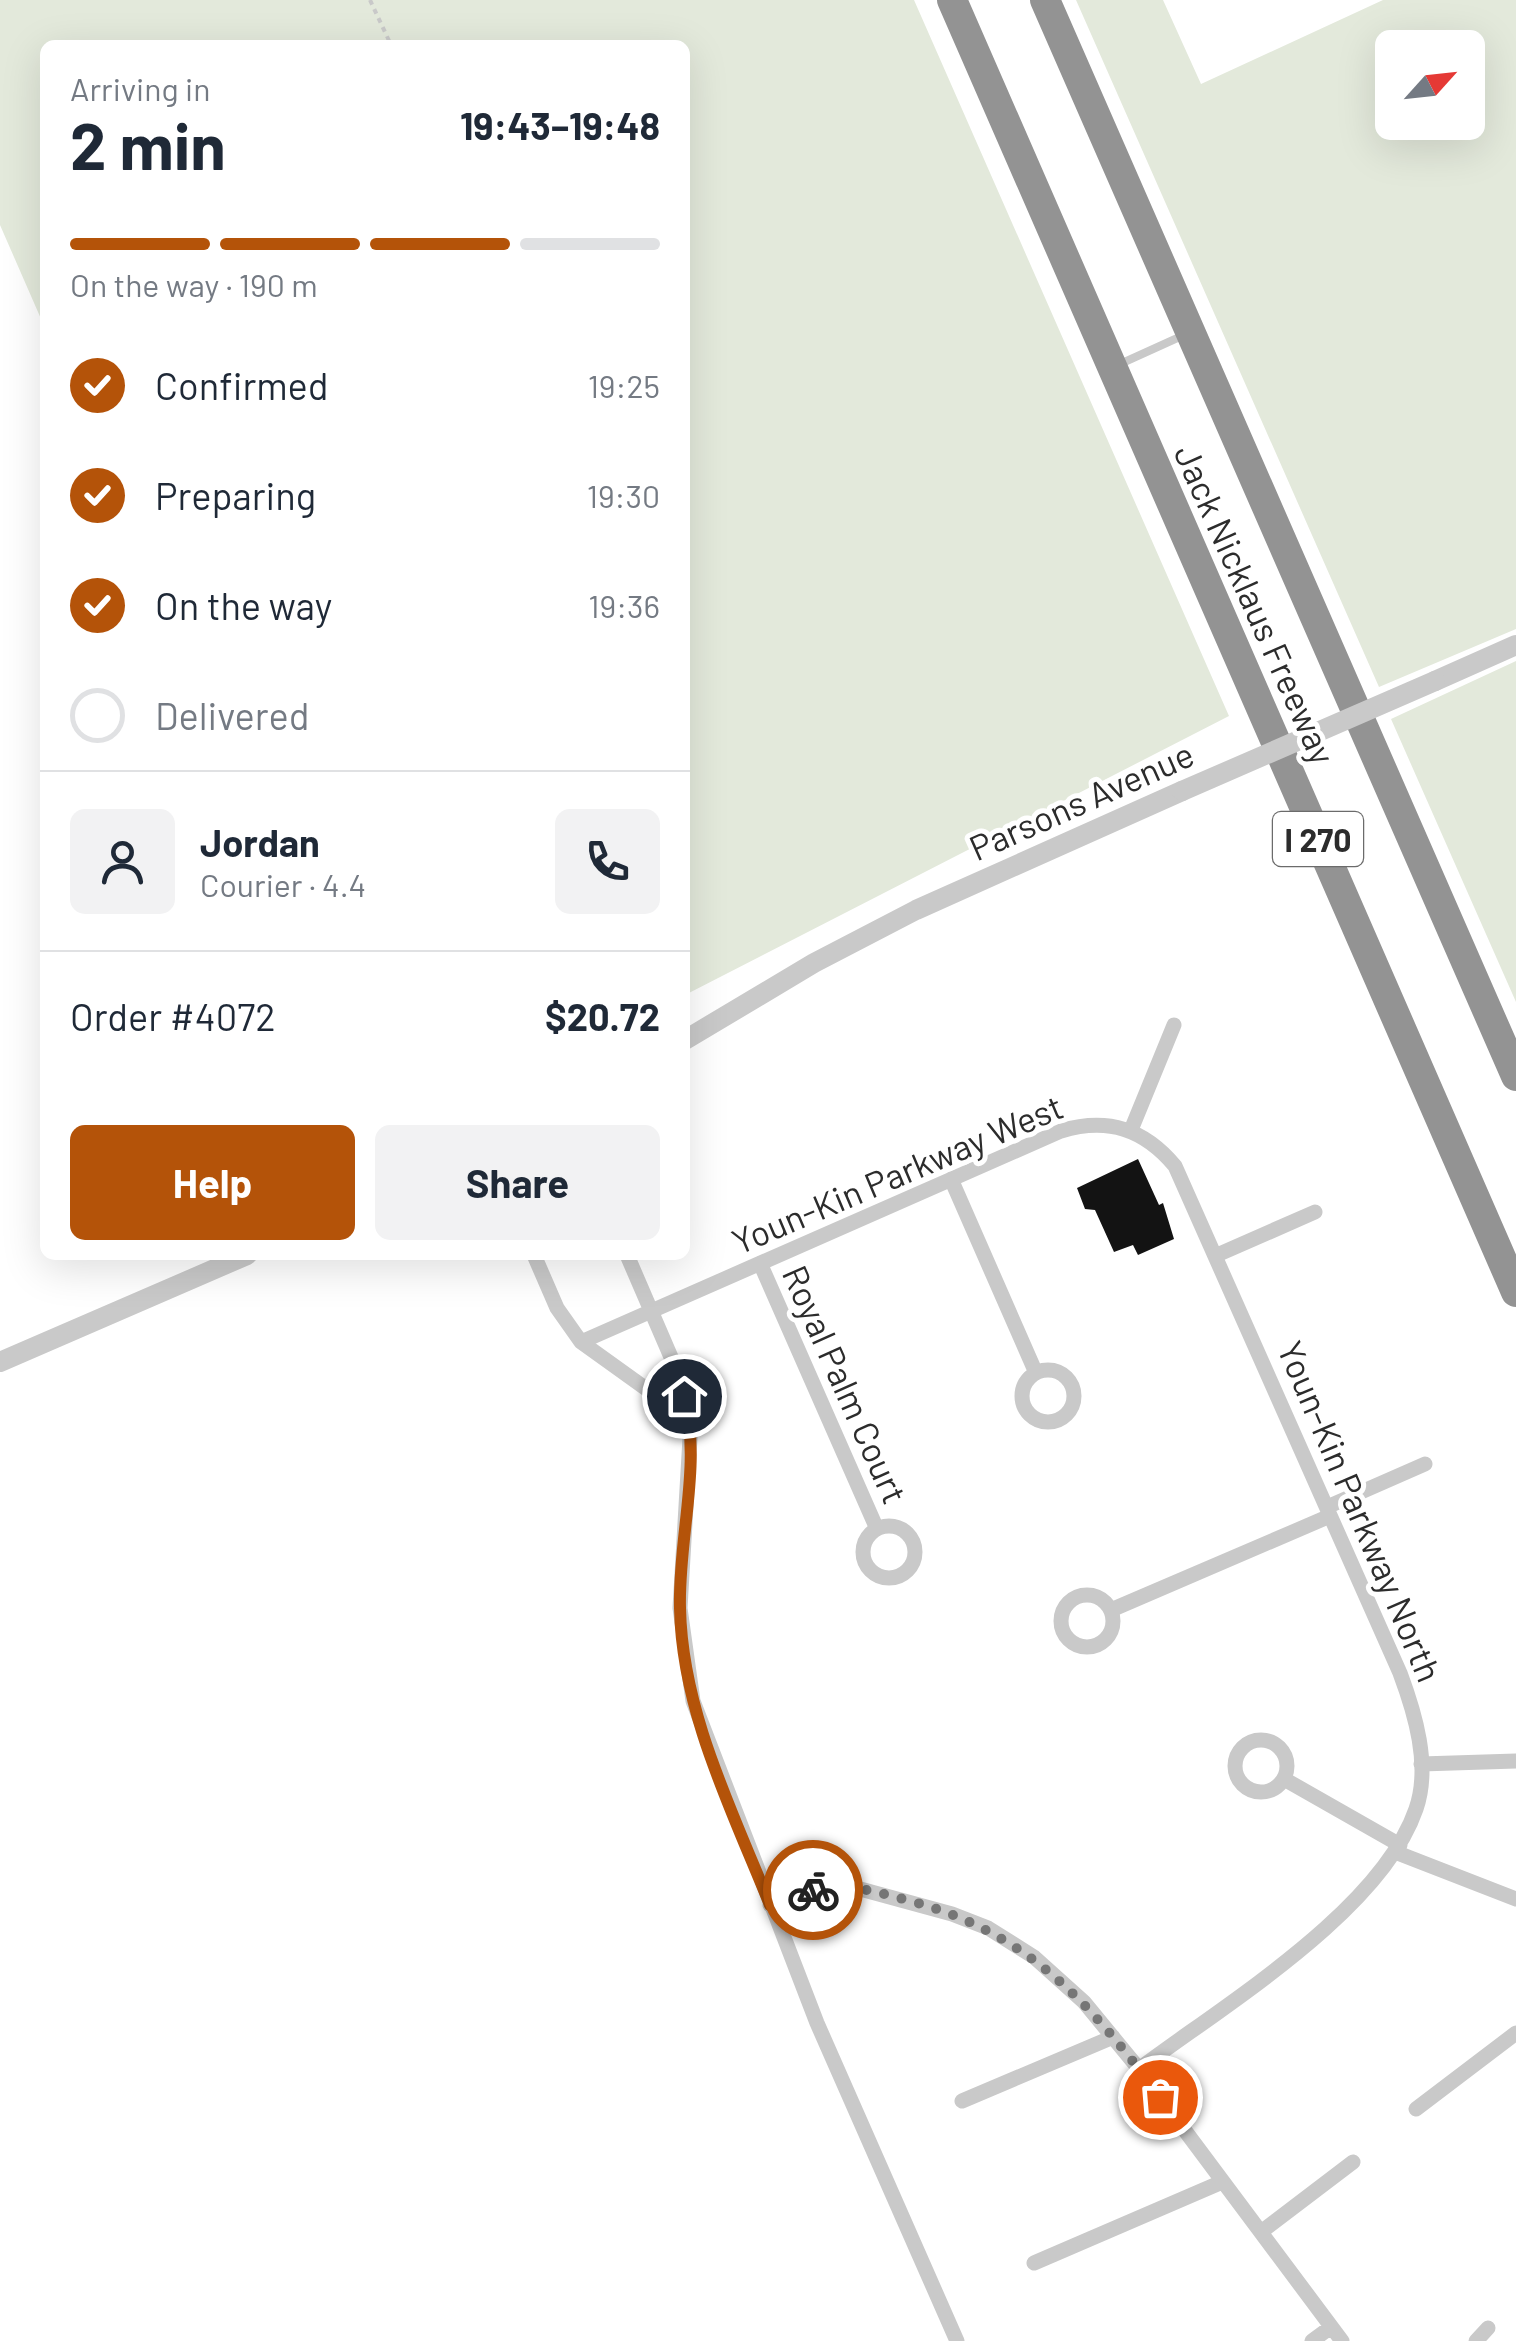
<!DOCTYPE html>
<meta charset="utf-8">
<style>
body{margin:0;font-family:Barlow,sans-serif;background:#f2f2f3;color:#1f2937;height:100vh;display:flex;flex-direction:column;font-size:38px;white-space:nowrap}
*{box-sizing:border-box;margin:0}
p{font-size:32px;color:#747a83}
.icon{flex:none;width:55px;height:55px;fill:none;stroke:currentColor;stroke-width:2;stroke-linecap:round;stroke-linejoin:round}
.map{position:relative;flex:1;overflow:hidden}
.drawer{position:absolute;left:40px;top:40px;width:650px;height:1220px;display:flex;flex-direction:column;background:#fff;border-radius:15px;box-shadow:0 10px 40px #0002}
.drawer>*{flex:none}
.needle{width:65px;rotate:63deg}
.controls{position:absolute;left:1375px;top:30px;display:grid;gap:20px}
.controls a{display:grid;place-items:center;width:110px;height:110px;border-radius:15px;background:#fff;box-shadow:0 10px 40px #0002;font-size:50px}
.pin{position:absolute;display:grid;place-items:center;width:85px;height:85px;color:#fff;margin:-42px;border:5px solid #fff;border-radius:50%;box-shadow:0 2px 10px #0007}
.courier{position:absolute;display:grid;place-items:center;width:100px;height:100px;margin:-50px;border:8px solid #b45309;border-radius:50%;background:#fff;color:#222;box-shadow:0 2px 12px #0007}
.headline em{font-style:normal;font-weight:700}
.headline div{display:flex;flex-direction:column-reverse}
.headline{display:flex;align-items:center;justify-content:space-between;height:170px;padding:0 30px}
h1{font-size:65px;font-weight:700;line-height:75px}
.bar{display:grid;grid-template-columns:repeat(4,1fr);gap:15px 10px;align-content:center;height:120px;padding:0 30px}
.bar i{height:12px;border-radius:8px;background:#e0e1e3}
.bar .selected{background:#b45309}
.bar p{grid-column:span 4}
.line{display:flex;align-items:center;gap:25px;padding:0 30px;border-top:2px solid #e0e1e3}
.line div{flex:1}
.round{display:grid;place-items:center;flex:none;width:105px;height:105px;border-radius:15px;background:#f2f2f3}
ol{padding:0 30px;list-style:none}
li{display:flex;align-items:center;gap:30px;height:110px}
li p{margin-inline-start:auto}
li .icon{padding:10px;border-radius:50%;background:#b45309;color:#fff;stroke-width:4}
li:last-child{color:#747a83}
li i{width:55px;height:55px;border:5px solid #e0e1e3;border-radius:50%}
.action{display:flex;gap:20px;margin-top:auto;padding:20px 30px}
.action a{flex:1;height:115px;border-radius:15px;background:#b45309;color:#fff;font-size:40px;font-weight:700;line-height:115px;text-align:center}
.action a+a{background:#f2f2f3;color:#1f2937}
.map>svg:first-child{display:block}
</style>
<div class="map">
<svg width="1516" height="2341" viewBox="0 0 1516 2341">
<rect width="100%" height="100%" fill="#fff"/>
<path fill="#e3e9db" fill-rule="evenodd" d="M0 0H914L1229 716 685 995V45H45V328L0 225Z
M1076 0H1163L1201 84 1383 0H1516V629L1379 687ZM1392 48H1468V122H1392Z
M1516 661V1002L1391 719Z"/>
<path fill="#131313" d="M1138 1159 1159 1205 1163 1203 1174 1239 1138 1255 1133 1245 1114 1252 1095 1210 1085 1209 1077 1188Z"/>
<g fill="none" stroke-linecap="round" stroke-linejoin="round">
<path stroke="#c9c9c9" stroke-width="4" stroke-dasharray="5 5" stroke-linecap="butt" d="M370 0 391 45"/>
<path stroke="#c9c9c9" stroke-width="8" d="M1120 364 1184 335"/>
<path stroke="#c9c9c9" stroke-width="15" d="M1131 1130 1174 1025
M951 1179 1036 1373
M534 1255 557 1308 581 1342 691 1421
M627 1255 677 1371 691 1421 680 1608 693 1701 817 2023 957 2341
M1217 1255 1315 1212
M760 1263 877 1529
M581 1342 1061 1131C1108 1117 1144 1129 1175 1166L1400 1673C1415 1713 1431 1766 1416 1809 1381 1911 1224 2005 1139 2069
M1022 1396a26 26 0 1 1 52 0a26 26 0 1 1-52 0Z
M1327 1507 1425 1464
M863 1552a26 26 0 1 1 52 0a26 26 0 1 1-52 0Z
M1061 1621a26 26 0 1 1 52 0a26 26 0 1 1-52 0Z
M1111 1610 1330 1516
M1235 1766a26 26 0 1 1 52 0a26 26 0 1 1-52 0Z
M1421 1764 1516 1761
M1284 1779 1400 1845
M1395 1852 1516 1899
M770 1905 833 1885 853 1887 952 1914 988 1928 1034 1957 1084 2002 1139 2069 1342 2341
M962 2101 1113 2037
M1416 2109 1516 2033
M1261 2232 1353 2162
M1034 2263 1222 2182
M1312 2341 1331 2327
M1476 2341 1488 2328"/>
<path stroke="#c9c9c9" stroke-width="20" d="M1435 681 1516 645
M685 1040 814 963 916 910 1182 791
M0 1362 247 1255"/>
<path stroke="#939393" stroke-width="30" d="M952 0 1516 1292
M1045 0 1516 1076"/>
<path stroke="#c9c9c9" stroke-width="20" d="M1182 791 1435 681"/>
</g>
<g fill="none" stroke-linecap="round" stroke-linejoin="round">
<path stroke="#767676" stroke-width="10" stroke-dasharray="0 18" d="M813 1890C845 1882 872 1891 903 1899 1025 1930 1088 2000 1160 2097"/>
<path stroke="#b45309" stroke-width="12" d="M684 1396C702 1466 678 1537 680 1608 682 1712 732 1810 770 1905L813 1890"/>
</g>
<g text-anchor="middle" dominant-baseline="central" stroke-width="10" stroke-linejoin="round" paint-order="stroke">
<rect fill="#fff" stroke="#6b6b6b" stroke-width="2.5" x="1273" y="812" width="90" height="54" rx="8"/>
<g font-size="32" font-weight="bold" fill="#2c2c2c">
<text x="1318" y="839">I 270</text>
</g>
<g font-size="35" fill="#2c2c2c" stroke="#fff">
<text transform="translate(1256 604) rotate(66)">Jack Nicklaus Freeway</text>
<text transform="translate(1081 800) rotate(-24)">Parsons Avenue</text>
<text transform="translate(897 1173) rotate(-23)">Youn-Kin Parkway West</text>
<text transform="translate(846 1384) rotate(66)">Royal Palm Court</text>
<text transform="translate(1361 1511) rotate(67)">Youn-Kin Parkway North</text>
</g>
</g>
</svg>
<div class="controls">
<a><svg class="needle" viewBox="-14 -14 28 28"><path d="M0-13l5 13h-10z" fill="#e53935"/><path d="M0 13l5-13h-10z" fill="#747a83"/></svg></a>
</div>
<div class="pin" style="left:1160px;top:2097px;background:#ea580c"><svg class="icon" aria-label="bag" viewBox="0 0 24 24"><path d="M5 8h14l-1 12H6zM9 8a3 3 0 0 1 6 0"/></svg></div>
<div class="pin" style="left:684px;top:1396px;background:#1f2937"><svg class="icon" aria-label="home" viewBox="0 0 24 24"><path d="M3 11l9-7 9 7M6 9v11h12V9"/></svg></div>
<div class="courier" style="left:813px;top:1890px"><svg class="icon" aria-label="bike" viewBox="0 0 24 24"><circle cx="6" cy="16" r="4"/><circle cx="18" cy="16" r="4"/><path d="M6 16l4-8h5l3 8M10 8l3 8H6M13 5h3"/></svg></div>
<section class="drawer">
<div class="headline"><div><h1>2 min</h1><p>Arriving in</p></div><em>19:43–19:48</em></div>
<div class="bar"><i class="selected"></i><i class="selected"></i><i class="selected"></i><i></i><p>On the way · 190 m</p></div>
<ol>
<li><svg class="icon" aria-label="check" viewBox="0 0 24 24"><path d="M5 12l5 5 9-10"/></svg>Confirmed<p>19:25</p></li>
<li><svg class="icon" aria-label="check" viewBox="0 0 24 24"><path d="M5 12l5 5 9-10"/></svg>Preparing<p>19:30</p></li>
<li><svg class="icon" aria-label="check" viewBox="0 0 24 24"><path d="M5 12l5 5 9-10"/></svg>On the way<p>19:36</p></li>
<li><i></i>Delivered</li>
</ol>
<div class="line" style="height:180px"><a class="round"><svg class="icon" aria-label="person" viewBox="0 0 24 24"><circle cx="12" cy="8" r="4"/><path d="M4 21q1-7 8-7t8 7"/></svg></a><div><b>Jordan</b><p>Courier · 4.4</p></div><a class="round"><svg class="icon" aria-label="phone" viewBox="0 0 24 24"><path d="M5 4h4l2 5-3 2q2 4 5 5l2-3 5 2v4C11 20 4 13 5 4z"/></svg></a></div>
<div class="line" style="height:130px"><div>Order #4072</div><b>$20.72</b></div>
<div class="action"><a>Help</a><a>Share</a></div>
</section>
</div>
